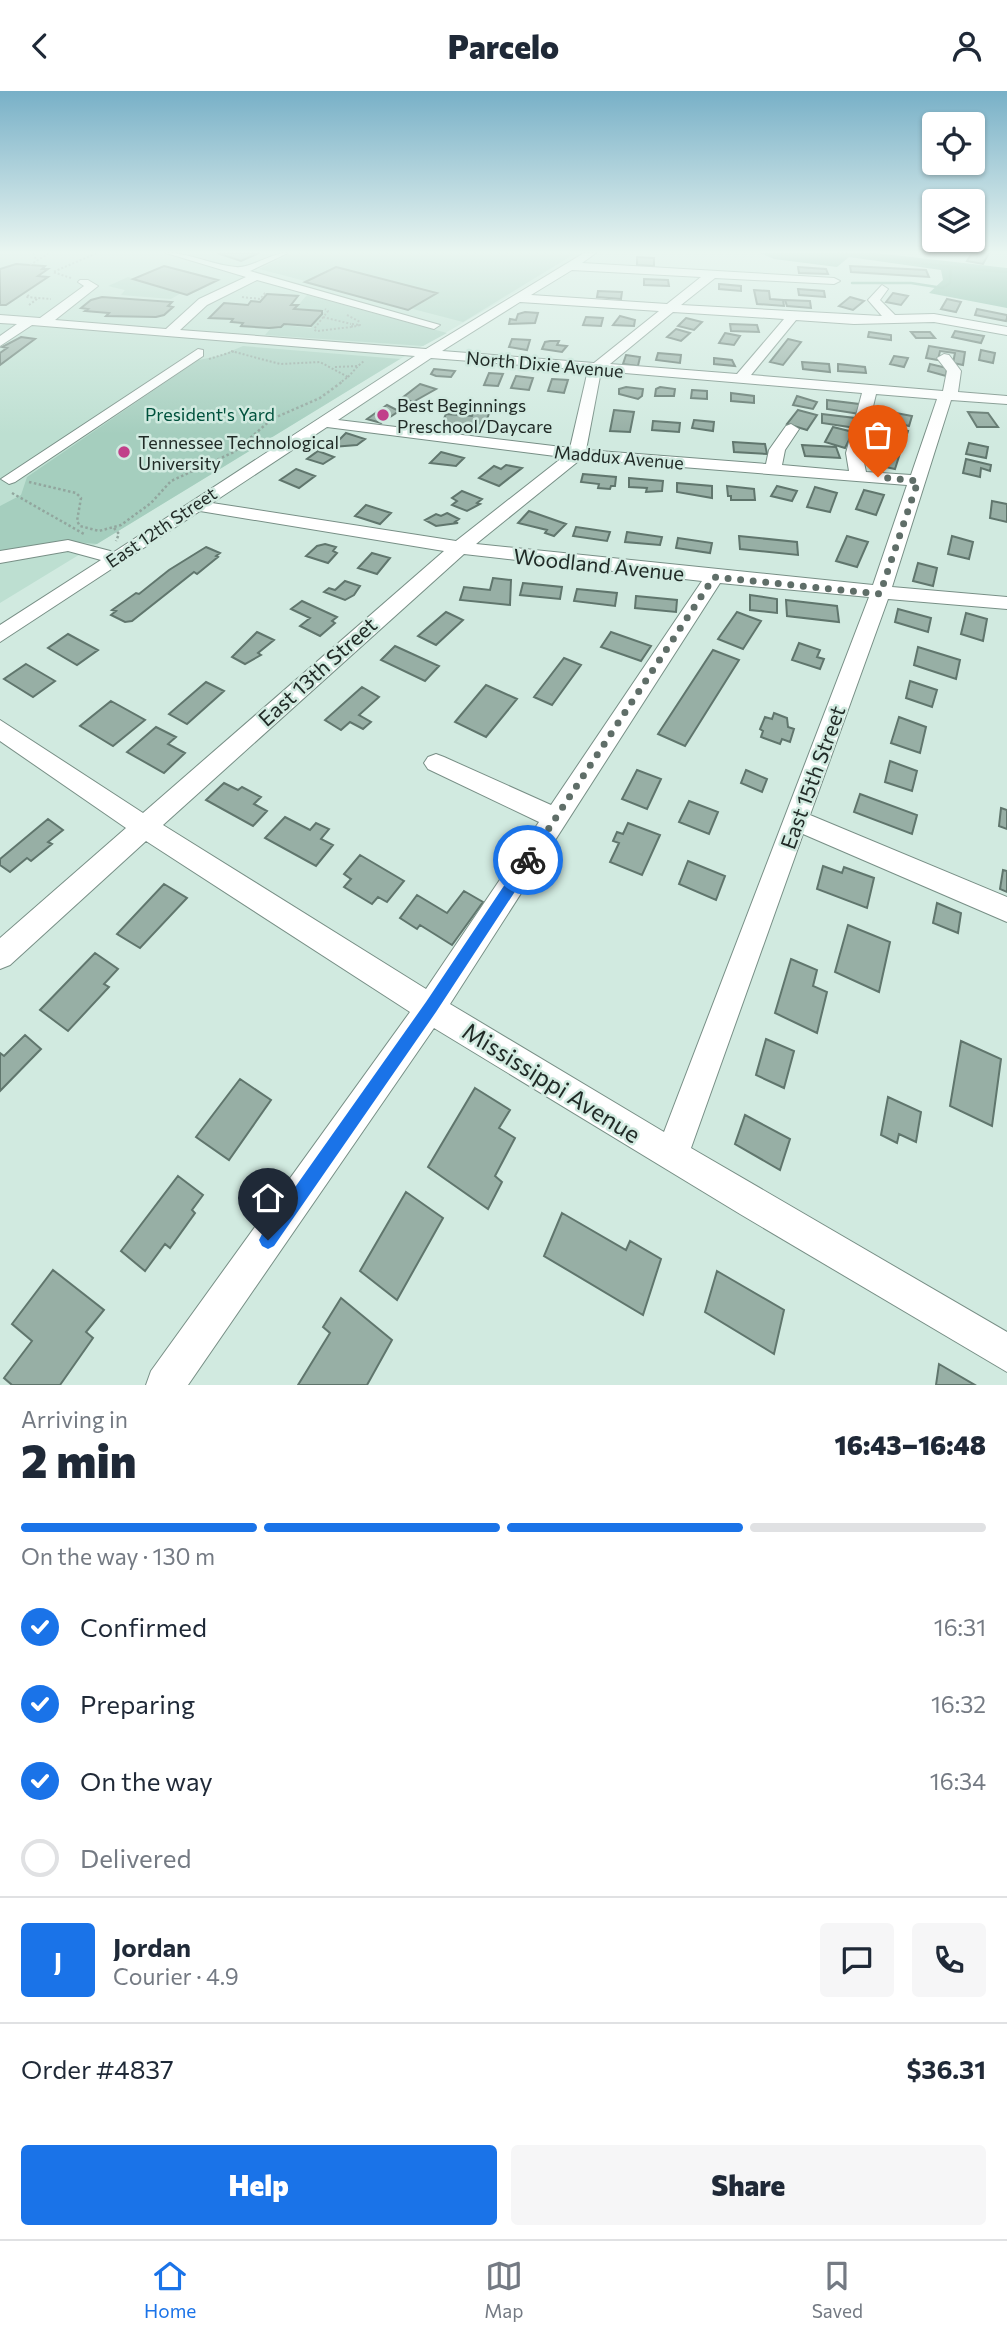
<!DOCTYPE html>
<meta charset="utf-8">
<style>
body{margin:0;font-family:Commissioner,sans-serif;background:#f6f6f7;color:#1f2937;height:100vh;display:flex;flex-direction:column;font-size:26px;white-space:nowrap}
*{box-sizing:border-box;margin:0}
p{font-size:23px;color:#747a83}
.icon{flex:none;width:38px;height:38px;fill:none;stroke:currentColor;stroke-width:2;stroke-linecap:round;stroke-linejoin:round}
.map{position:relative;height:1294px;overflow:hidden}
.side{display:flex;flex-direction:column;background:#fff;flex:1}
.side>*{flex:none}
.tools{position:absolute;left:922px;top:21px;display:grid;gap:14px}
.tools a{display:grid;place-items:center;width:63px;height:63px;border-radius:7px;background:#fff;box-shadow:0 2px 5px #0004;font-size:35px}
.pin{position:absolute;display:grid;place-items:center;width:60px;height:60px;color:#fff;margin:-72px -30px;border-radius:50% 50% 50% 0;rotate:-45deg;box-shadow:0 0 7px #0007}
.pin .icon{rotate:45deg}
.courier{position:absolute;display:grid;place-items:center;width:70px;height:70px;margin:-35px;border:5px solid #1a73e8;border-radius:50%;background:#fff;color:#222;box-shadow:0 2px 9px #0007}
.overview em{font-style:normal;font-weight:800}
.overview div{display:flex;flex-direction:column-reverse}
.overview{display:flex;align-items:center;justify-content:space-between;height:119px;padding:0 21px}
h1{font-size:46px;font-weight:800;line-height:52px}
.bar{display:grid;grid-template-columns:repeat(4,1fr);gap:10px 7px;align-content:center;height:84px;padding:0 21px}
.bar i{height:9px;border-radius:5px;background:#e0e1e3}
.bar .selected{background:#1a73e8}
.bar p{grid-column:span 4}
.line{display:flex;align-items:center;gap:18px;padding:0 21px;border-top:2px solid #e0e1e3}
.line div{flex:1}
.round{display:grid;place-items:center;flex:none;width:74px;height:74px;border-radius:7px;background:#f6f6f7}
ol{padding:0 21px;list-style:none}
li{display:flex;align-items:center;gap:21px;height:77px}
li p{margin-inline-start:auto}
li .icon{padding:7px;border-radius:50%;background:#1a73e8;color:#fff;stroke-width:4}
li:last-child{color:#747a83}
li i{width:38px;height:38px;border:4px solid #e0e1e3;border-radius:50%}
.action{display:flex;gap:14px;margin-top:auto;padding:14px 21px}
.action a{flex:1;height:80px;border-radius:7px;background:#1a73e8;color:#fff;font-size:28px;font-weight:800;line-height:80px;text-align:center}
.action a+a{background:#f6f6f7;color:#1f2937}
header{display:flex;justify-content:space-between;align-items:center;height:91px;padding:0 21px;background:#fff;font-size:32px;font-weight:800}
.tab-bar{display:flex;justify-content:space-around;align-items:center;height:98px;border-top:2px solid #e0e1e3;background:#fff;font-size:19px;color:#747a83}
.tab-bar a{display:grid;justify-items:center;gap:4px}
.tab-bar .selected{color:#1a73e8}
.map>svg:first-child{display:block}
</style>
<header><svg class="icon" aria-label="back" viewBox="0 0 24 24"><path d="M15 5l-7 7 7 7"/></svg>Parcelo<svg class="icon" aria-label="person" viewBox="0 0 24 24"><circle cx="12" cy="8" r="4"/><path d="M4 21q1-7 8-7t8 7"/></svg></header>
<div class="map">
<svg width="1007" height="1294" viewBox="0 0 1007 1294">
<rect width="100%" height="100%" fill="#d1eae0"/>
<path fill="#bddfd1" d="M0 162H584L400 268 0 512Z"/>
<path fill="#a5cebe" d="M292 162H576L463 231 259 178Z
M128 186 181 202 171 208 121 204 125 199 108 195Z
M307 204 447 242 423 255 265 244 271 237 279 238 283 234 311 237 324 220 295 218Z
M243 255 400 268 97 453 65 450 0 462V415L21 404 27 386 198 269 219 265Z"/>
<path fill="#76b09a" d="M760 162H876L1007 177V217L929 202 943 189 941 179 849 166 837 176 774 168Z"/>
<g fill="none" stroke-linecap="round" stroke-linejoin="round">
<path stroke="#71ab95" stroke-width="2.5" d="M840 162 951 176
M852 192H911L943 197 950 192 951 176 1007 181"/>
</g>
<path fill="#97afa5" stroke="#60766d" stroke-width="2" d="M217 162H259L241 170Z
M972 162H989L983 173 967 170Z
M637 166 654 167V175L637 174Z
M16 173 45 175 42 178H48L38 185 48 186 6 214H0V178Z
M164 175 218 189 187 204 133 188Z
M850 175 926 179 929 186 851 181Z
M336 176 437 202 408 219 305 191Z
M798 176 826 178 828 183 799 182Z
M644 188 668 189 669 195 644 194Z
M719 193 741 195V200L719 198Z
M798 198 824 200 825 206 799 204Z
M754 199 769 200 770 208 783 209 784 215 757 213Z
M598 200 622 201 621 208 597 206Z
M893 202 908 205 901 214 886 211Z
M267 203 298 205 291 214H298L294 218 322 220V223L311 235 284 233 281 236 269 237 241 235 243 232 231 231 233 228 209 227 224 212 248 214 251 210 260 211Z
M102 206 172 211 168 215 173 216 164 224 156 226 106 225 109 222 85 220 88 218 81 217 91 209Z
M850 206 864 210 853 219 839 215Z
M947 208 961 211 956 221 941 218Z
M785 209 810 210 811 217 787 215Z
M977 218 1007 224V227L1006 230 975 224Z
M525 221 538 222 535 232 509 233 510 228 516 229 518 223Z
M620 225 635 229 634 235 613 234Z
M586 226 603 227 601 235 583 234Z
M686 227 702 231 694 239 678 235Z
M730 233 757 234 759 241 731 240Z
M676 238 690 242 681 250 667 246Z
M955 240 984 245 981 252 952 246Z
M869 241 891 244V249L868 246Z
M911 241H930L935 247H916Z
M725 242 740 245 734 254 719 252Z
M21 246 35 248 0 274V262L7 257 2 256Z
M512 248 530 249 527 259 509 256Z
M788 248 801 251 783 274 770 271Z
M550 250H559L557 254 567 255 562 261 542 258 545 251Z
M929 255 965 261 963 274 953 272 955 262 940 260 938 269 926 267Z
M981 259 995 262 993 272 979 269Z
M658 262 681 264 680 272 656 269Z
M626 264 640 266 638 275 623 273Z
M894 265 908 267 904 276 890 273Z
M714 267 732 269 735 275 714 273Z
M802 271 829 273 830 281 803 278Z
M838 273 865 276 866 282 838 280Z
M930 273 947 277 946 285 928 280Z
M434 278 455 280 451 286 436 285 431 283Z
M489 282 503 283 498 295 484 294Z
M516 285 533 287 529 299 511 297Z
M552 288 568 289 564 302 548 300Z
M420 293 436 298 413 311 402 307Z
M626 296 643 298 642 305 638 308 619 303V298Z
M660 296 675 298 674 305H655L656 298Z
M692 299 707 300V308L691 307Z
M731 302 754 305V312L731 310Z
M797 305 817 311 813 318 793 314Z
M827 309 859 313 860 323 827 318Z
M387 314 399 320 381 332 367 328Z
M474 319 490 320 484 336 442 332 446 323 472 325Z
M614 319 634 321 630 341 610 340Z
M798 319 817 324 807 339 787 333Z
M968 321 988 322 998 336H977Z
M896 322 912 325 909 335 892 331Z
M822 323 855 327 856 337 822 332Z
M694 329 714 331 713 340 692 337Z
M653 330 680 332 679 341 652 339Z
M886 335 908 340 902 358 880 353Z
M833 336 853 341 845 357 825 351Z
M346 342 365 348 357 354 332 356Z
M733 351 765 353 767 363 734 361Z
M969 352 988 356 986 367 966 363Z
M802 354 836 356 840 367 805 365Z
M879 354 901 359 895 378 872 373Z
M318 360 334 366 323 373 307 368Z
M441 361 464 367 456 375 430 372Z
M966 368 991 374 990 380 981 377 980 386 963 382Z
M506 374 522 377 499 395 479 387 494 375 501 378Z
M296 378 315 385 299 397 280 389Z
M583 383 616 386 615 395H611L610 398 598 397 599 393 581 391Z
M629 387 663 390 662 400 646 401 647 397 629 396Z
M677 392 712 395V407L677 401Z
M727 395 754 398 755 409H731V405H728Z
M777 395 797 400 792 410 771 405Z
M815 396 837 402 830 421 807 416Z
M864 399 884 404 876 424 856 418Z
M462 400 482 408 477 412 480 413 467 420 452 414 457 410 452 407Z
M992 410 1007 413V431L990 427Z
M366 414 391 422 380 433 355 425Z
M529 420 566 433 554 445 545 442 547 439 518 432Z
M447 422 459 428 455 431 458 432 436 435 425 429 436 423 441 425Z
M576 436 610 441 607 450 573 445Z
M627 441 662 446 660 454 625 451Z
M739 445 797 451 798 464 740 458Z
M847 445 868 451 857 476 836 470Z
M952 445 973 451 969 468 948 463Z
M678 447 712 452 710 462 676 457Z
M325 453 336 456 333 460 337 462 328 472 306 465 317 455Z
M206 456 220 462 216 465 218 466 197 483 194 481 132 530 125 531 111 524 116 520 112 519 136 502 139 503 169 479Z
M372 462 390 467 377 483 358 477Z
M918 472 937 477 933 495 913 490Z
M493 487 511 489 510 514 460 509 464 496 490 499Z
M345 490 360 495 354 504 345 509 324 501 329 497 335 499Z
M523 492 562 496 560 508 520 504Z
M577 498 617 502 615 515 574 510Z
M750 504 777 508V522L750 519Z
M636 505 677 509 676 521 635 517Z
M786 509 837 515 839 531 787 525Z
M302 510 337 526 332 530 335 532 320 545 300 535 310 527 291 518Z
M898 518 931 527 928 541 895 531Z
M446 521 463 529 436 554 418 545Z
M737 521 761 530 743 558 718 548Z
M966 522 987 528 983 550 961 543Z
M257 541 274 549 258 562 261 564 245 573 232 566Z
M611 541 651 555 641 570 601 556Z
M68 543 98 559 77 574 48 557Z
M799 552 820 559 817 566 824 568 820 578 792 569Z
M395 555 439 575 425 590 381 569Z
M918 556 960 569 956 588 914 574Z
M713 559 739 569 685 655 658 643Z
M564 567 581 574 552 614 534 606Z
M26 573 55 590 33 606 4 588Z
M910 590 937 599 932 616 906 607Z
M206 591 224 600 187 633 169 623Z
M486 594 517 608 486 646 455 631Z
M362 596 379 606 359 624 371 631 363 638 350 631 341 639 325 629Z
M111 610 145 629 113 655 80 635Z
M774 622 787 627 788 636 794 638 790 651 782 648 780 653 761 646 763 640 760 638 765 626 772 628Z
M899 626 926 636 920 662 891 652Z
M156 636 176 646 168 653 185 662 164 682 127 661Z
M890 670 917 680 912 700 885 691Z
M637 679 661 688 647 718 622 708Z
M746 679 767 688 762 701 741 692Z
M224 692 238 699 242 696 261 706 254 713 267 720 253 735 206 709Z
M860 703 917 724 912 743 854 721Z
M689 710 718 721 709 743 679 731Z
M1001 717 1007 719V738L999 735Z
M285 726 310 739 316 732 329 738 321 748 333 754 316 775 265 747Z
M48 728 63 739 48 751 52 753 31 770 27 767 10 781 0 774V768Z
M628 732 660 744 642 784 610 771 619 752 613 750 617 741 623 743Z
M360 764 404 790 387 811 378 806 372 813 344 796 351 788 344 783Z
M688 770 725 785 716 809 679 793Z
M823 775 842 782 844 776 874 787 867 817 817 798Z
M1003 779 1007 780V801L1000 798Z
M164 793 187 807 140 857 117 843Z
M464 800 483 811 452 854 420 834 417 838 400 827 417 804 447 822Z
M937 812 961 822 958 842 933 832Z
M848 834 890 851 879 901 835 881Z
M95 862 118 878 104 893 109 896 68 940 40 919Z
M791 868 817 879 813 895 827 901 817 942 775 922Z
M25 944 41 958 0 1000V962L4 965Z
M766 948 794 960 784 997 756 984Z
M961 950 1001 968 992 1035 950 1015Z
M240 988 271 1009 229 1069 196 1046Z
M475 997 510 1019 499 1037 515 1047 495 1085 502 1091 488 1118 428 1076Z
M888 1006 921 1021 916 1051 899 1043 897 1052 881 1044Z
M745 1024 790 1048 780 1079 735 1053Z
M178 1085 203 1104 192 1119 195 1122 170 1157 165 1153 145 1180 121 1160Z
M406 1101 443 1127 397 1209 360 1180Z
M562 1122 626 1159 630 1150 661 1168 643 1224 544 1165Z
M53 1179 104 1219 86 1241 93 1247 60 1294H12L4 1287 32 1250 12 1233Z
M717 1180 784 1219 774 1263 705 1221Z
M341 1207 392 1249 367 1294H298L330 1242 323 1236Z
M939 1273 975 1294H936Z"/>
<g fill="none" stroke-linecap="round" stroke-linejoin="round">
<defs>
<path id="minor" d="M166 162C191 162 212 174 236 176 250 178 270 162 288 162L250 180 440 234 434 238 257 189 207 214 180 239 426 258 584 162H596L582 172 834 187 840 190 834 193 715 187 681 214 882 225 868 209 882 194 888 198 880 209 895 224 934 223 1007 236V244L934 231 854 233 796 229 751 284 943 300 947 280 937 267 944 263 949 264 961 280 958 301 1007 305V313L951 309 892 496 1007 506V518L888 508 810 724 1007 806V831L803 743 691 1057 1007 1241V1281L740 1123 434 937 188 1294H146L151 1280 410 921 146 750 10 874 0 878V847L126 737 0 650V629L143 722 444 460 200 420 0 551V534L101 469 68 460 0 472V460L68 449 114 461 415 265 32 234 0 255V245L17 233 0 232V224L40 227 84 195 78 191 80 189H88L98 195 55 229 166 238 199 208 246 186ZM572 179 701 186 667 213 531 204ZM520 211 659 220 594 272 442 260ZM673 221 784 228 737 283 610 273ZM431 267 588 279 570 357 338 329ZM601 280 862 302 846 362 849 380 782 374 785 359 799 338 791 333 786 335 769 359 766 373 586 359ZM876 303 937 308 911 384 866 381 862 362ZM327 336 563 366 456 450 212 412ZM581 368 907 394 873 494 476 453ZM464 463 702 490 551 714 444 666 436 663 428 666 424 672 428 678 539 731 426 898 163 734ZM720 492 869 506 664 1041 450 913Z
M198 258 203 259V265L15 391 9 393 1 388Z"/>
</defs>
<use href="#minor" stroke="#788f86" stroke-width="2"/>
<path stroke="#92a69e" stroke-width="2" stroke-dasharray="2 2" stroke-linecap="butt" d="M34 162 36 170
M30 174 49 162
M71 187 53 181 97 162
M29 204 26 206 51 208
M242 206 260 208 266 201
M29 214 37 208
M347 224 360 231
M323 226 351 233
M352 233 360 234 352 236Z
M316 240 314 238 328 220 325 218
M318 240 351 236
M231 260 280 273 320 271 348 286 341 291
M209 268 235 260
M335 276 358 275 364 270
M348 286 358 275"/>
<path stroke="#92a69e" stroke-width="2.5" stroke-dasharray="2.5 2.5" stroke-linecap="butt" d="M29 391 76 402 81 407 77 430 80 435 99 440 121 434 151 412 171 390 234 361 272 328 320 307 343 290
M12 402 84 443
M114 437 119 443 116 450"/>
<use href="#minor" fill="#fff" fill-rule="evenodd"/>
</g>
<linearGradient id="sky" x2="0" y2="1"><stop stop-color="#78b0c7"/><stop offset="0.47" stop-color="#eaf6f1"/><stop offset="1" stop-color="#eaf6f1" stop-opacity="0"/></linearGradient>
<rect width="1007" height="343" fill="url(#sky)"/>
<path fill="#1a73e8" d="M528 763 533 765V773L436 921 274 1155 268 1158 262 1155 259 1149 262 1143 426 911 524 765Z"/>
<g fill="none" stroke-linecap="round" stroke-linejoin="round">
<path stroke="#5f6e68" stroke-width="7" stroke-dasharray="0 12.6" d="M528 769 714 486 880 503 918 390 878 386"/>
</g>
<g fill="#c1408a" stroke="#d1eae0" stroke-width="2.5">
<circle cx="383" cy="324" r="7"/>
<circle cx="124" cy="361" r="7"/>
</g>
<g text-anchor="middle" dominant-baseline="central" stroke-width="5" stroke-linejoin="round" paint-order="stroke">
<g font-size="18" fill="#212b27" stroke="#d1eae0">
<text transform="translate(545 273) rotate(5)">North Dixie Avenue</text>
<text transform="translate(619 366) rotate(5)">Maddux Avenue</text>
<text transform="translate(161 436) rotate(-34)">East 12th Street</text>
</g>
<g font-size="18" fill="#212b27" stroke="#d1eae0" text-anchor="start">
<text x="397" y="314">Best Beginnings<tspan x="397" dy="21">Preschool/Daycare</tspan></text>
<text x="138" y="351">Tennessee Technological<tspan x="138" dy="21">University</tspan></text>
</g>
<g font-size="18" fill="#00523d" stroke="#d1eae0">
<text x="210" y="323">President's Yard</text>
</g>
<g font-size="21" fill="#212b27" stroke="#d1eae0">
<text transform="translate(599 473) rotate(6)">Woodland Avenue</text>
<text transform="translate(317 580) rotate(-42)">East 13th Street</text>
<text transform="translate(812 686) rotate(-70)">East 15th Street</text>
</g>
<g font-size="24" fill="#212b27" stroke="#d1eae0">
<text transform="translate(552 991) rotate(32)">Mississippi Avenue</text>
</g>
</g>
</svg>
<div class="tools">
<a><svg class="icon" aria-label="locate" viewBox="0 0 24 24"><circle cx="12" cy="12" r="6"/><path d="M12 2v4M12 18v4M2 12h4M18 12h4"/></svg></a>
<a><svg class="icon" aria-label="layers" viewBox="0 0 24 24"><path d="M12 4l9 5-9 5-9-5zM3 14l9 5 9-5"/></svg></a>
</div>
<div class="pin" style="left:878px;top:386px;background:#ea580c"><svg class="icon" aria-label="bag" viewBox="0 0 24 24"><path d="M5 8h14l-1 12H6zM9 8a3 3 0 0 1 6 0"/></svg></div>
<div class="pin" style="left:268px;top:1149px;background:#1f2937"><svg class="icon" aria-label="home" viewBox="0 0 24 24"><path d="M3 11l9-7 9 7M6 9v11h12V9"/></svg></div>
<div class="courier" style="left:528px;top:769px"><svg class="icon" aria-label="bike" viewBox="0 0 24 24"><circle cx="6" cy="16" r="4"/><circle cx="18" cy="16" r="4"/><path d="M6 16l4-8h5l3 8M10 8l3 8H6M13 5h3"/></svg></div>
</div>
<section class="side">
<div class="overview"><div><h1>2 min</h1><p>Arriving in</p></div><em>16:43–16:48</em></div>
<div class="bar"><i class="selected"></i><i class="selected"></i><i class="selected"></i><i></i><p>On the way · 130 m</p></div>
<ol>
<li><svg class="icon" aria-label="check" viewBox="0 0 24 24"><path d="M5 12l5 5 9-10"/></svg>Confirmed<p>16:31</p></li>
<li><svg class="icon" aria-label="check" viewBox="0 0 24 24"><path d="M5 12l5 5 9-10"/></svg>Preparing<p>16:32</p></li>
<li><svg class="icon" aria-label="check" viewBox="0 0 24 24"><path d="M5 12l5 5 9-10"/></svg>On the way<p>16:34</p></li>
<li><i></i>Delivered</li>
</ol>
<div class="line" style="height:126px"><b class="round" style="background:#1a73e8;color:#fff">J</b><div><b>Jordan</b><p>Courier · 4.9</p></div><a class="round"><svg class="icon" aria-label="chat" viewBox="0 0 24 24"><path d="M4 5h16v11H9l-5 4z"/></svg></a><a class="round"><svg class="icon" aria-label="phone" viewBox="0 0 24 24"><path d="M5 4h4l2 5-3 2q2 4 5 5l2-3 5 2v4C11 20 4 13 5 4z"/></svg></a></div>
<div class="line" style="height:91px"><div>Order #4837</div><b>$36.31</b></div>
<div class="action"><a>Help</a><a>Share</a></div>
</section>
<nav class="tab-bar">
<a class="selected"><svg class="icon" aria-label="home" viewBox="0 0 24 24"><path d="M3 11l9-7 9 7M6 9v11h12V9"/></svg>Home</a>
<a><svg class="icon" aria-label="map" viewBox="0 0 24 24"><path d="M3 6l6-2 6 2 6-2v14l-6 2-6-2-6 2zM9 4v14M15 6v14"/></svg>Map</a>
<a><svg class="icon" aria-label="saved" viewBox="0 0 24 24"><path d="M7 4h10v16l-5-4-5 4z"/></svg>Saved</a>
</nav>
